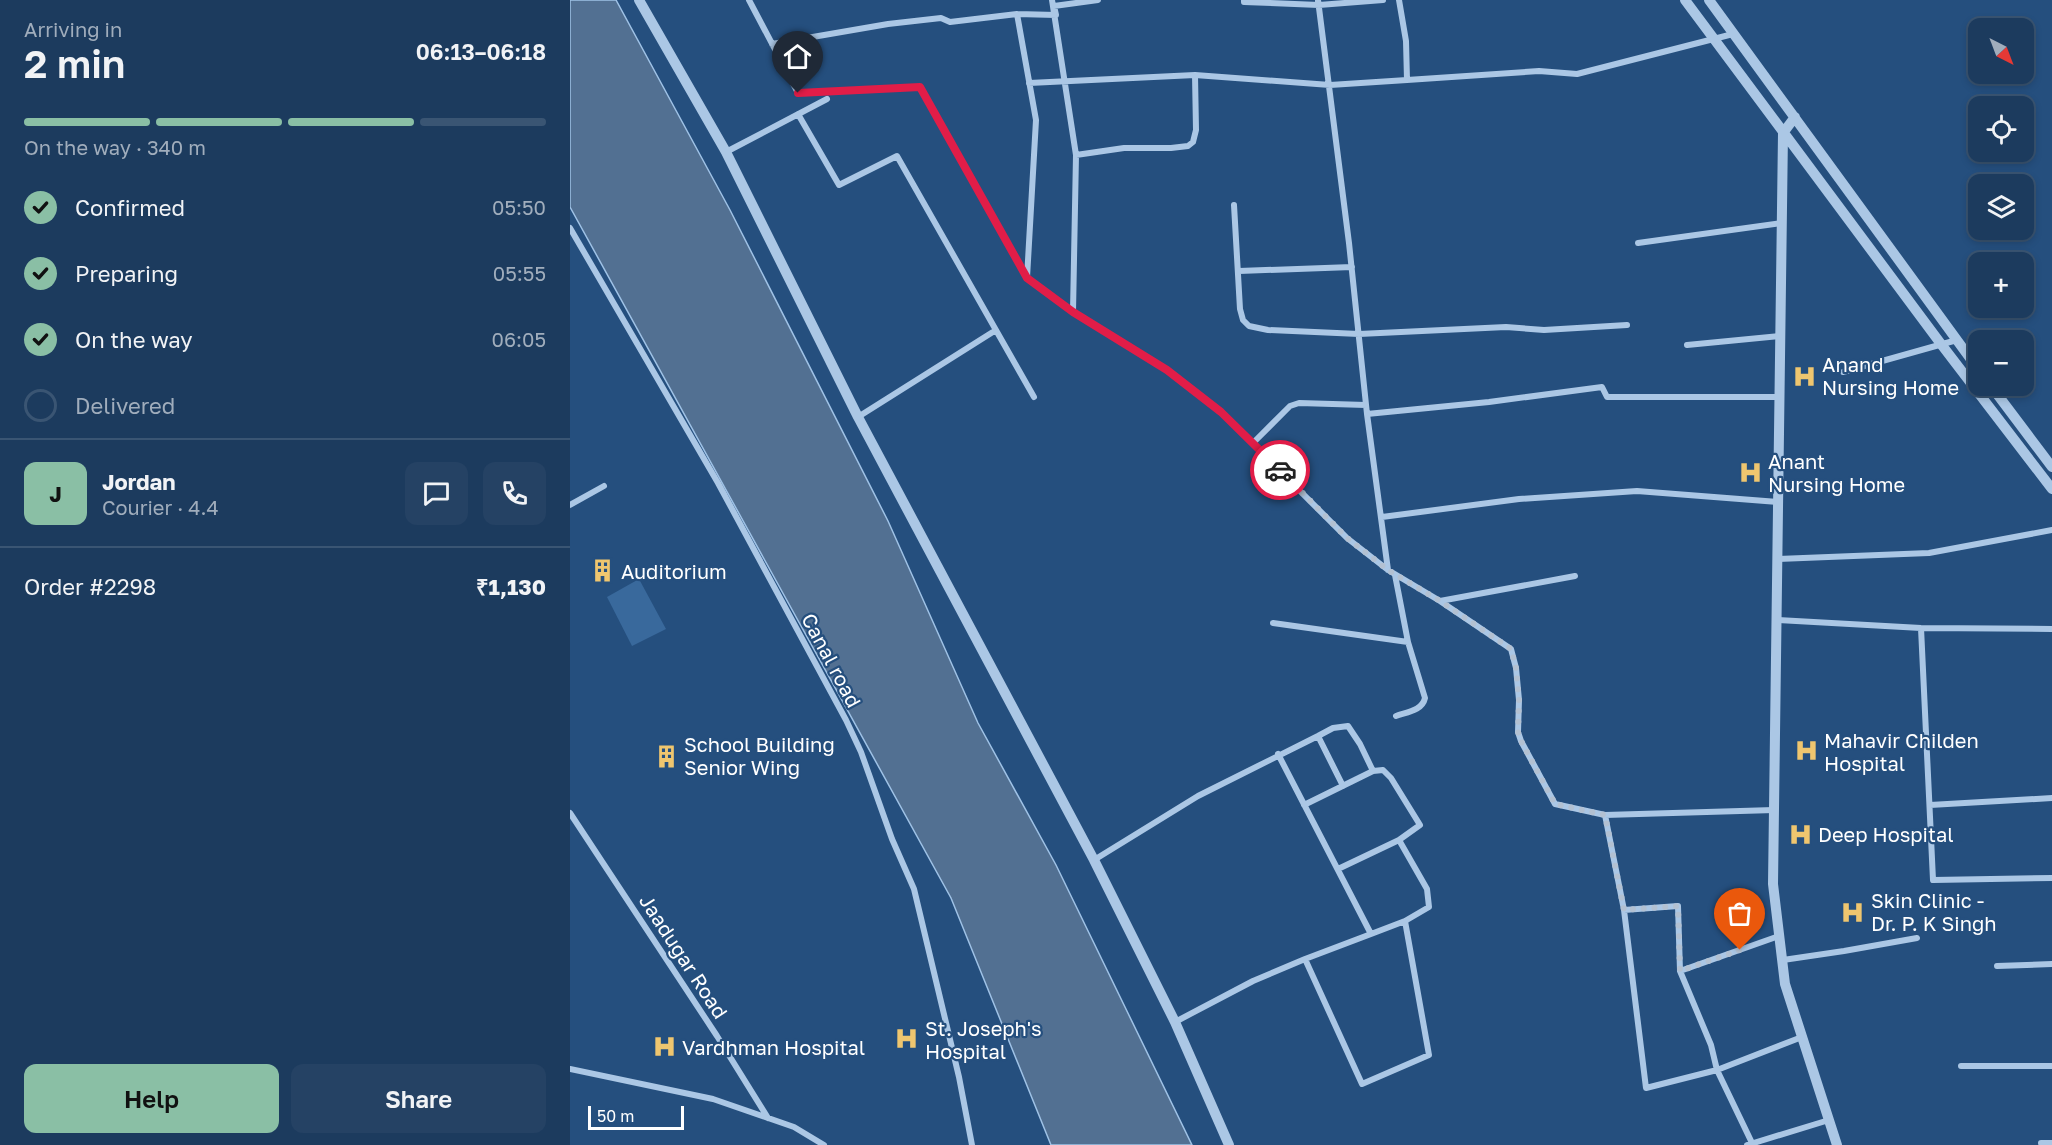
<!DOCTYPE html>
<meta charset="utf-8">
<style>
body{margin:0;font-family:"Golos Text",sans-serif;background:#254264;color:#f1f3f6;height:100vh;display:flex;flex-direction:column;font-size:22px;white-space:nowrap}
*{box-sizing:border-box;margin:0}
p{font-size:20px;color:#a0adbc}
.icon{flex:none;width:33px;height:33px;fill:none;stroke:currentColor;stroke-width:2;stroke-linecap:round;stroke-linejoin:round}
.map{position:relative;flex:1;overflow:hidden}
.side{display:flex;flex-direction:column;background:#1c3b5e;width:570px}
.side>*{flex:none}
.needle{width:39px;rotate:138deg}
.fabs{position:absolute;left:1398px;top:18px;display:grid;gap:12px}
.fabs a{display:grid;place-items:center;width:66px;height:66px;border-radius:12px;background:#1c3b5e;box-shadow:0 3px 9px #0003,0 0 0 2px #3a5573;font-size:30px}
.scale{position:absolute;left:18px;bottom:15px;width:96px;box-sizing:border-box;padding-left:6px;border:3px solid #fff;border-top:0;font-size:16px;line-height:21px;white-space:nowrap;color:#fff;-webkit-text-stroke:4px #254f7e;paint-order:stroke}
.pin{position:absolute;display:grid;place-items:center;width:51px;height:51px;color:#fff;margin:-62px -26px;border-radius:50% 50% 50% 0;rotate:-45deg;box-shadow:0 0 6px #0007}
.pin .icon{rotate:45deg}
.courier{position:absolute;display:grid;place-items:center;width:60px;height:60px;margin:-30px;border:4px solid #e11d48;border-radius:50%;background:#fff;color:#222;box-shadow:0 2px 8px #0007}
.overview em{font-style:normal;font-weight:600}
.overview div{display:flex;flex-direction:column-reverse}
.overview{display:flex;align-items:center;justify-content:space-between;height:102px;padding:0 24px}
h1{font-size:39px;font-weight:600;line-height:45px}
.bar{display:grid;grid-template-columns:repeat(4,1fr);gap:9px 6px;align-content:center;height:72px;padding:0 24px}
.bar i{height:8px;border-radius:4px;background:#3a5573}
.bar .on{background:#8abfa5}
.bar p{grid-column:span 4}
.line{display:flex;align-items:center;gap:15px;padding:0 24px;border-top:2px solid #3a5573}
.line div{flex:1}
.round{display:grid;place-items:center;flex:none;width:63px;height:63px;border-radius:12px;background:#254264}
ol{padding:0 24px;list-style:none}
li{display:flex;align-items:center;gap:18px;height:66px}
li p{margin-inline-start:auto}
li .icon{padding:6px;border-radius:50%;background:#8abfa5;color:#111;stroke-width:4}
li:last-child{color:#a0adbc}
li i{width:33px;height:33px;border:3px solid #3a5573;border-radius:50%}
.button{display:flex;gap:12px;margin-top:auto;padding:12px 24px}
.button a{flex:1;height:69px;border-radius:12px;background:#8abfa5;color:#111;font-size:24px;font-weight:600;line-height:69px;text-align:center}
.button a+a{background:#254264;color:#f1f3f6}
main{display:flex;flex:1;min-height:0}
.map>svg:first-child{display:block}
</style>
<main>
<section class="side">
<div class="overview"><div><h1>2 min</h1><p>Arriving in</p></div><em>06:13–06:18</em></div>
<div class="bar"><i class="on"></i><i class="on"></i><i class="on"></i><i></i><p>On the way · 340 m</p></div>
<ol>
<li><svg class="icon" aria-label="check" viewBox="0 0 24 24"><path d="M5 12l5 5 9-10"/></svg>Confirmed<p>05:50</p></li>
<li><svg class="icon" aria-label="check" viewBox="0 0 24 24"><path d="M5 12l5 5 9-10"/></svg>Preparing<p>05:55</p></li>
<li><svg class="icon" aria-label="check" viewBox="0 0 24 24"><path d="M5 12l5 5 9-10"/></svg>On the way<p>06:05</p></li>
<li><i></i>Delivered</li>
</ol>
<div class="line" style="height:108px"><b class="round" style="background:#8abfa5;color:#111">J</b><div><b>Jordan</b><p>Courier · 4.4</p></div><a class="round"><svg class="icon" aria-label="chat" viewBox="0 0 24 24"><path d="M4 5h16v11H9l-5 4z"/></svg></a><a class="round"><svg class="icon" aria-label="phone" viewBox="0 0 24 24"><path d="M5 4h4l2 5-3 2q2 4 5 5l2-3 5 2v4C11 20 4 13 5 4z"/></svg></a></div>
<div class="line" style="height:78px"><div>Order #2298</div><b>₹1,130</b></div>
<div class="button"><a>Help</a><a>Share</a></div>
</section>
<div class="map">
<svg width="1482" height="1145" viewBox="0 0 1482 1145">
<rect width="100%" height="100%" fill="#254f7e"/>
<path fill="#39699c" d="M69 579 96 629 62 646 37 597Z"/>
<path fill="#527092" stroke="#9fc2e6" stroke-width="1.5" d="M0 0H46L160 210 318 521 408 723 486 865 622 1145H481L381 898 0 207Z"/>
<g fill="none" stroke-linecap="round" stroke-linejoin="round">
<path stroke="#abc7e5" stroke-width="6" d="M179 0 228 93 350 87 457 278 503 312
M482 0 506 155 503 312 597 370 651 412 777 538 818 570 870 601 941 649 946 668 949 700 948 732 951 741 985 804 1035 815 1054 910 1108 906 1110 971 1209 936
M674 0V2L749 5 813 0
M748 0 779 243 797 414 818 570
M829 0 836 41 837 80 969 71 1007 74 1163 34
M447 14 486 15 484 6 528 0
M202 44 318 24 371 18 380 22 447 14 466 120 457 278
M459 83 625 75 760 85 837 80
M228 114 269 185 327 156 464 397
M156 152 257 99
M506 155 554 148H601L618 146 623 142 626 130 625 75
M664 205 670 309 673 320 679 326 698 330 789 334 936 327 974 330 1057 325
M0 228 148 483 276 720 291 752 322 839 344 889 389 1077 402 1145
M1068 243 1212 223
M669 271 782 267
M1117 345 1210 336
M1273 372 1387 340
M797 414 919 402 1032 387 1037 397H1210
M288 417 426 330
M683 443 720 406 729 403 796 405
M0 505 34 486
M812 517 949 499 1067 491 1208 502
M1208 559 1359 553 1482 530
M870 601 1005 576
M1207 620 1351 628 1482 629
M703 623 838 642 825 575
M1351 628 1363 880 1482 878
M826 716C837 712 852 711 855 698L838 642
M748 736 773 786
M734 805 803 771 813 770 821 778 850 825 829 840
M1360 805 1482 798
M0 813 147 1036 198 1118
M1035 815 1204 810
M524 860 628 796 748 736 763 728 778 726 790 744 803 771
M768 869 829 840 857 889 859 907 835 921
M1054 910 1076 1088 1147 1070 1232 1037
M735 959 792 1084 859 1055 835 921 801 934
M1213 960 1274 951 1347 938
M1427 966 1482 964
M1110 971 1141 1045 1147 1070 1183 1145
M605 1022 683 981 735 959 801 934 708 754
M1391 1066H1482
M0 1069 143 1099 224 1127 254 1145
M1471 1143H1482
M1177 1145 1259 1120"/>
<path stroke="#abc7e5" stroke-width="10" d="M69 0 156 152 288 417 524 860 605 1022 659 1145
M1115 0 1371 344 1482 489
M1139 0 1408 369
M1225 117 1213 133 1203 884 1215 984 1267 1145
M1421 386 1482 467"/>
</g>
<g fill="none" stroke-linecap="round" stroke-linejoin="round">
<path stroke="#b3c1d2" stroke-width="6" stroke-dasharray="0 10.8" d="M710 470 777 538 818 570 870 601 941 649 946 668 949 700 948 732 951 741 985 804 1035 815 1054 910 1108 906 1110 971 1170 950"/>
<path stroke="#e11d48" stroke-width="8" d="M228 93 350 87 457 278 503 312 597 370 651 412 710 470"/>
</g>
<defs>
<symbol id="hospital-bare" viewBox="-9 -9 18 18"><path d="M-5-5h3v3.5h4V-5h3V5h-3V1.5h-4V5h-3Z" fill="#efc66f" stroke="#254f7e" stroke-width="2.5" paint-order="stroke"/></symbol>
<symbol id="building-bare" viewBox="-9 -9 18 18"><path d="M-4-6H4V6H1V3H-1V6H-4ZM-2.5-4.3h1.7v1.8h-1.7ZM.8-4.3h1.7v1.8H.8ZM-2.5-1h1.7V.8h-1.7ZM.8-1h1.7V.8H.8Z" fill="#efc66f" stroke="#254f7e" stroke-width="2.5" paint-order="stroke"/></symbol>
</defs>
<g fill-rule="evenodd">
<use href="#hospital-bare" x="1218" y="360" width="33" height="33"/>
<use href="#hospital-bare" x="1164" y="456" width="33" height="33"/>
<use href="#building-bare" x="16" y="554" width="33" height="33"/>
<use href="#hospital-bare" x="1220" y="734" width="33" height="33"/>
<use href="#building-bare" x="80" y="740" width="33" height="33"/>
<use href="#hospital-bare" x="1214" y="818" width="33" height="33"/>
<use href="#hospital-bare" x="1266" y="896" width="33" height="33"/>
<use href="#hospital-bare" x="320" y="1022" width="33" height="33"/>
<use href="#hospital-bare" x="78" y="1030" width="33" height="33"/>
</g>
<g text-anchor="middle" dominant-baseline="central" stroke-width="4.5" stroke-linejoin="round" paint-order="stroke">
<g font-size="20" fill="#fff" stroke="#254f7e" text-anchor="start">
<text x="1252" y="364">Anand<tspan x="1252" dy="23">Nursing Home</tspan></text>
<text x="1198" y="461">Anant<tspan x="1198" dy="23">Nursing Home</tspan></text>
<text x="51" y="571">Auditorium</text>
<text x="1254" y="740">Mahavir Childen<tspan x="1254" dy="23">Hospital</tspan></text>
<text x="114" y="744">School Building<tspan x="114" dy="23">Senior Wing</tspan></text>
<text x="1248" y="834">Deep Hospital</text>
<text x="1301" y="900">Skin Clinic -<tspan x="1301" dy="23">Dr. P. K Singh</tspan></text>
<text x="355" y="1028">St. Joseph's<tspan x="355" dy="23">Hospital</tspan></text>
<text x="112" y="1047">Vardhman Hospital</text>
</g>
<g font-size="20" fill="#fff" stroke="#254f7e">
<text transform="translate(262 660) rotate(62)">Canal road</text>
<text transform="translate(114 956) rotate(57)">Jaadugar Road</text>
</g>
</g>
</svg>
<div class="fabs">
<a><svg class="needle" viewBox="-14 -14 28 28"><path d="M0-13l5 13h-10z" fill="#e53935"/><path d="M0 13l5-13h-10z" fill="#a0adbc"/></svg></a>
<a><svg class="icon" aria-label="locate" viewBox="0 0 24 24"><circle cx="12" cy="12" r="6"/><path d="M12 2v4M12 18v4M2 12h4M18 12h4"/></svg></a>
<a><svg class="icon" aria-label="layers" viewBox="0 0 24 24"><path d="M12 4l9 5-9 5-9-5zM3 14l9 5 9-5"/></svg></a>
<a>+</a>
<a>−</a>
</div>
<div class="scale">50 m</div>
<div class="pin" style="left:1170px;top:950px;background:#ea580c"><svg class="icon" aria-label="bag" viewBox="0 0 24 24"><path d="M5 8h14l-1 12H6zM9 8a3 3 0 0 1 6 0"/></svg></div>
<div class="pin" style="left:228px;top:93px;background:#1f2937"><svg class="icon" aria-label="home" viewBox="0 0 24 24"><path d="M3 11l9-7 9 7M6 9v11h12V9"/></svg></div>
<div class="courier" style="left:710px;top:470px"><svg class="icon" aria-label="car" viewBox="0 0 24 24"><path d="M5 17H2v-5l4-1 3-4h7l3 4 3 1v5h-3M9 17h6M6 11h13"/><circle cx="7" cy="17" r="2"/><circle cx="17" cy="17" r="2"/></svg></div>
</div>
</main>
